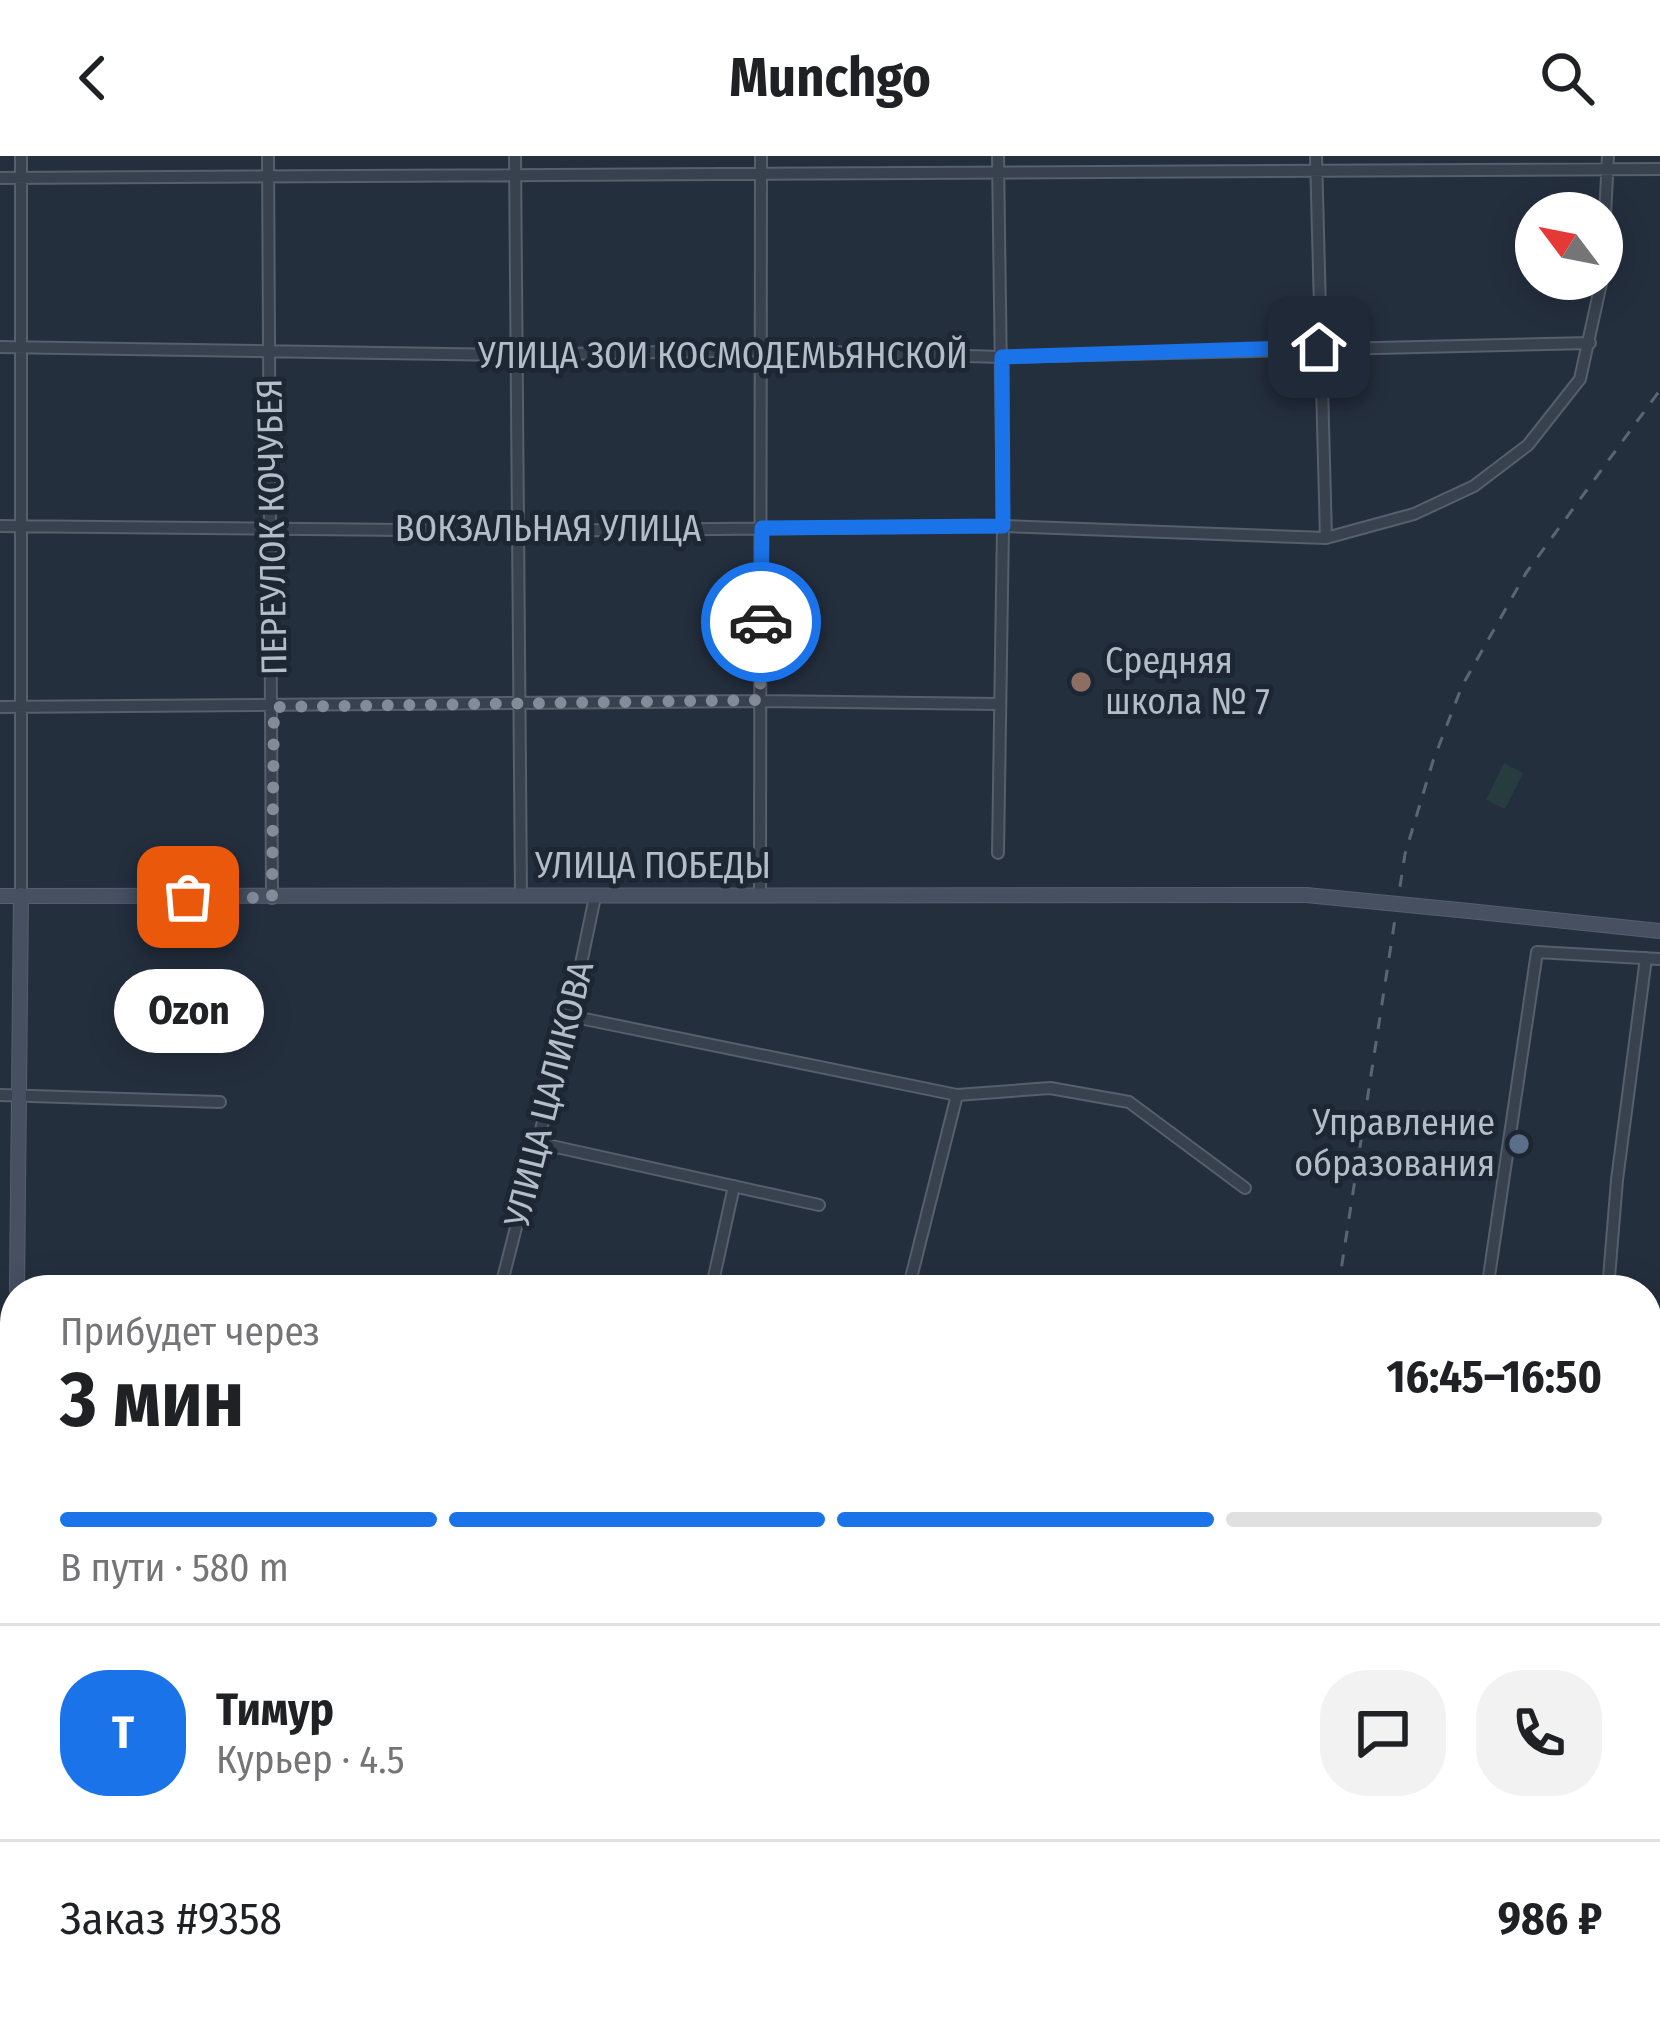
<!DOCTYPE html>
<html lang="ru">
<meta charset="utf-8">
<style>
body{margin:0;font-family:"Fira Sans Condensed",sans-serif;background:#f2f2f2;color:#202124;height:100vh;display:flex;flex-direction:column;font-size:45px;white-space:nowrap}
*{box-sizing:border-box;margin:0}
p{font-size:39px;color:#757577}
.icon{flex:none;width:66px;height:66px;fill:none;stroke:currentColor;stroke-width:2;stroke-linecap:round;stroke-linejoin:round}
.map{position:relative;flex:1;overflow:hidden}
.panel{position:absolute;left:0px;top:1119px;width:1662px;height:747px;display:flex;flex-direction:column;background:#fff;border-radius:48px 48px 0 0;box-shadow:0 6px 30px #0003}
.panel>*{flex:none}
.needle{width:78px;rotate:302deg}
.buttons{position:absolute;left:1515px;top:36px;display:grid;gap:24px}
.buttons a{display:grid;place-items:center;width:108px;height:108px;border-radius:50%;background:#fff;box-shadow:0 6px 30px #0003;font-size:60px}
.pin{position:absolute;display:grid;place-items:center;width:102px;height:102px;color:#fff;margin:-51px;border-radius:24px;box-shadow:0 6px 18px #0006}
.courier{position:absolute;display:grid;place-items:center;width:120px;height:120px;margin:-60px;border:9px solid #1a73e8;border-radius:50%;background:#fff;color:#222;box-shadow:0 3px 15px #0007}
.bubble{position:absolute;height:84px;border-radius:42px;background:#fff;box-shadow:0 6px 30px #0003;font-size:39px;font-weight:700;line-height:84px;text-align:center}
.head em{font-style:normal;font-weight:700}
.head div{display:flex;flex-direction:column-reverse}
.head{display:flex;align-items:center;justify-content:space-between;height:204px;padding:0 60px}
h1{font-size:78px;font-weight:700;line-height:90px}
.bar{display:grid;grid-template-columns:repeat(4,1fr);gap:18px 12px;align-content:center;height:144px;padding:0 60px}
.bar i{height:15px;border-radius:9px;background:#e0e0e0}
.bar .current{background:#1a73e8}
.bar p{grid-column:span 4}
.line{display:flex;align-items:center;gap:30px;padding:0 60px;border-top:3px solid #e0e0e0}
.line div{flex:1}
.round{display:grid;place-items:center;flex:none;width:126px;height:126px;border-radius:48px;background:#f2f2f2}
header{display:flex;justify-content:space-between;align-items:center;height:156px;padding:0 60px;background:#fff;font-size:54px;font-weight:700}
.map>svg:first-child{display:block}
</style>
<header><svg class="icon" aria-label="back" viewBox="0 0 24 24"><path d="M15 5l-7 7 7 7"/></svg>Munchgo<svg class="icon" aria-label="search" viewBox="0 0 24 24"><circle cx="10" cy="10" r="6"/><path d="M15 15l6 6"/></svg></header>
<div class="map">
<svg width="1660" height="1864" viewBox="0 0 1660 1864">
<rect width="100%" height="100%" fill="#242f3e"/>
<path fill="#263c3f" d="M1504 607 1523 617 1505 653 1486 644Z"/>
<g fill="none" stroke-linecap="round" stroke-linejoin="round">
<defs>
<path id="street" d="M268 0 272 742
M515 0 521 740
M1316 0 1326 382
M0 22 1660 13
M1602 120 1608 0
M0 191 514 199 762 194 1002 201 1590 187
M0 370 516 375 1003 370 1326 382 1414 358 1474 330 1528 289 1580 223 1602 123
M0 551 760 545 998 548
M998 697 1003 370 998 0
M21 739V0
M760 740 761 0
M570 860 957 939 1050 932 1129 946 1245 1032
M0 939 220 946
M538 987 819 1049
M500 1134 570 860 595 741
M718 1134 714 1121 734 1030
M908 1134 957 939
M1487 1134 1537 796 1660 803
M1608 1134 1617 1024 1646 802
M0 1290H15
M0 1462H15
M0 1638H15
M1647 1783 1660 1786
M25 1851 26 1864
M611 1851 625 1864
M800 1851 801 1864
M1531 1851 1535 1864
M243 1864H261
M383 1864 468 1851
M653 1864 661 1851
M1322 1864V1851"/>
<path id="secondary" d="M0 740 1306 739
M1469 755 1660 775
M17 1134 21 739
M1647 1393 1660 1394
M0 1848 15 1825"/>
</defs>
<use href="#street" stroke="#565f6c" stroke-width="14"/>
<use href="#secondary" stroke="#565f6c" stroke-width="16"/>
<use href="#street" stroke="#38414e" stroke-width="10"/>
<use href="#secondary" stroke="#465061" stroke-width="14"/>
<path stroke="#5a6575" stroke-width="3" stroke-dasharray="12 12" stroke-linecap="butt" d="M1338 1134 1405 698 1433 605 1462 530 1526 417 1660 234
M1229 1864 1231 1851"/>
<defs>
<path id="secondary-bridge" d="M1306 739 1469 755"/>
</defs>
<use href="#secondary-bridge" stroke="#565f6c" stroke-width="16" stroke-linecap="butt"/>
<use href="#secondary-bridge" stroke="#465061" stroke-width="14"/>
</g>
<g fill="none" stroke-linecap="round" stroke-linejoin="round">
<path stroke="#828b98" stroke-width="12" stroke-dasharray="0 21.6" d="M188 741 272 742 274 551 760 544 761 466"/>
<path stroke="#1a73e8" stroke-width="15" d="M761 466 762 372 1003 370 1002 201 1319 191"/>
</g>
<circle fill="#8d6e63" stroke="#1d2633" stroke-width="4.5" cx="1081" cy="526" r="12"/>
<circle fill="#5c6f8a" stroke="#1d2633" stroke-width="4.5" cx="1519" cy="988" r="12"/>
<g text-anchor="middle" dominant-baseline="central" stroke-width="10" stroke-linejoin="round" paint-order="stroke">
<g font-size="36" fill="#b4bcc9" stroke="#1d2633">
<text x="723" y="200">УЛИЦА ЗОИ КОСМОДЕМЬЯНСКОЙ</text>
<text transform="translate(272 371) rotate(-91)">ПЕРЕУЛОК КОЧУБЕЯ</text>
<text x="548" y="373">ВОКЗАЛЬНАЯ УЛИЦА</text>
<text x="653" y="710">УЛИЦА ПОБЕДЫ</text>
<text transform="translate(549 938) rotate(-76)">УЛИЦА ЦАЛИКОВА</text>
</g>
<g font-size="36" fill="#b4bcc9" stroke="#1d2633" text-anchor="start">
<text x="1105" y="505">Средняя<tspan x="1105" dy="41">школа № 7</tspan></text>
<text x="1495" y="967" text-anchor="end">Управление<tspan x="1495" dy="41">образования</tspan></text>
</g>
</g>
</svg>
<div class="buttons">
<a><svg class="needle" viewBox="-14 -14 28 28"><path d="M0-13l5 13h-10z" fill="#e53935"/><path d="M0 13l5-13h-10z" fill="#757577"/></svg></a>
</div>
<div class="pin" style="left:188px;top:741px;background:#ea580c"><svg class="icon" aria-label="bag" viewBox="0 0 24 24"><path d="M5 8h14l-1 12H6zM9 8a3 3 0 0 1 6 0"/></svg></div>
<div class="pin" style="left:1319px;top:191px;background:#1f2937"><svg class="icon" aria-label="home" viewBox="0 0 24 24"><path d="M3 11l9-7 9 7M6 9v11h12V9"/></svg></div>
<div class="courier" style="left:761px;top:466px"><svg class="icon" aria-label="car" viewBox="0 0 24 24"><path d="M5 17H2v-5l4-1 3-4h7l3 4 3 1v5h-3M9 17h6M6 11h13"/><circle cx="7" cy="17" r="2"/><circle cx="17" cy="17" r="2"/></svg></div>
<div class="bubble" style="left:114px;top:813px;width:150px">Ozon</div>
<section class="panel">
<div class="head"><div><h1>3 мин</h1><p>Прибудет через</p></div><em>16:45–16:50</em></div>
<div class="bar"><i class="current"></i><i class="current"></i><i class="current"></i><i></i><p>В пути · 580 m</p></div>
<div class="line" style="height:216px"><b class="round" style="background:#1a73e8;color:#fff">Т</b><div><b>Тимур</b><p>Курьер · 4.5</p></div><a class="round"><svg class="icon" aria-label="chat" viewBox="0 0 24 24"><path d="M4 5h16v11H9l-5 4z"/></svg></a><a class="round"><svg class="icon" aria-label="phone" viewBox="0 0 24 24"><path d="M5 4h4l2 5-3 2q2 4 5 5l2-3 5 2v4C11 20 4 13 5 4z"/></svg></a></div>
<div class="line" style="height:156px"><div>Заказ #9358</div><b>986 ₽</b></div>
</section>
</div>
